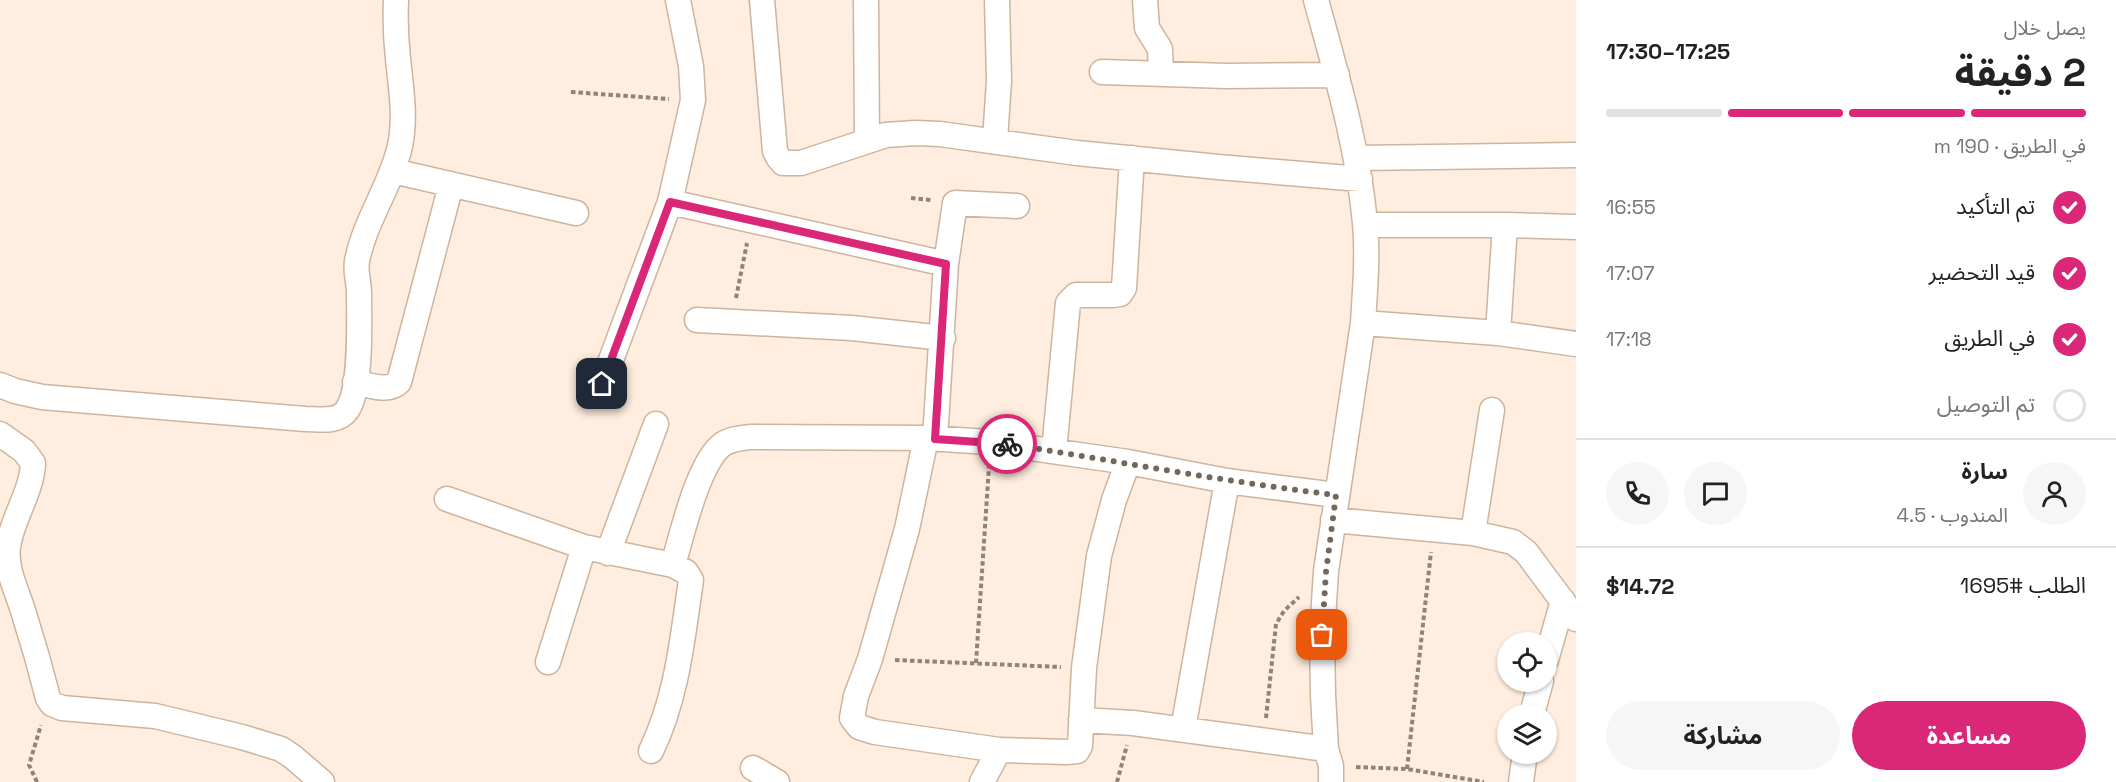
<!DOCTYPE html>
<html lang="ar">
<meta charset="utf-8">
<style>
body{margin:0;font-family:"Space Grotesk","Noto Sans Arabic",sans-serif;background:#f6f6f6;color:#222;direction:rtl;height:100vh;display:flex;flex-direction:column;font-size:22px;white-space:nowrap}
*{box-sizing:border-box;margin:0}
p{font-size:20px;color:#767676}
.icon{flex:none;width:33px;height:33px;fill:none;stroke:currentColor;stroke-width:2;stroke-linecap:round;stroke-linejoin:round}
.map{position:relative;flex:1;overflow:hidden;direction:ltr}
.panel{display:flex;flex-direction:column;background:#fff;width:540px}
.panel>*{flex:none}
.controls{position:absolute;left:1497px;top:632px;display:grid;gap:12px}
.controls a{display:grid;place-items:center;width:60px;height:60px;border-radius:50%;background:#fff;box-shadow:0 2px 4px #0004;font-size:30px}
.pin{position:absolute;display:grid;place-items:center;width:51px;height:51px;color:#fff;margin:-26px;border-radius:12px;box-shadow:0 3px 9px #0006}
.courier{position:absolute;display:grid;place-items:center;width:60px;height:60px;margin:-30px;border:4px solid #db2777;border-radius:50%;background:#fff;color:#222;box-shadow:0 2px 8px #0007}
.overview em{font-style:normal;font-weight:700}
.overview div{display:flex;flex-direction:column-reverse}
.overview{display:flex;align-items:center;justify-content:space-between;height:102px;padding:0 30px}
h1{font-size:39px;font-weight:700;line-height:45px}
.bar{display:grid;grid-template-columns:repeat(4,1fr);gap:9px 6px;align-content:center;height:72px;padding:0 30px}
.bar i{height:8px;border-radius:4px;background:#e0e0e0}
.bar .active{background:#db2777}
.bar p{grid-column:span 4}
.line{display:flex;align-items:center;gap:15px;padding:0 30px;border-top:2px solid #e0e0e0}
.line div{flex:1}
.round{display:grid;place-items:center;flex:none;width:63px;height:63px;border-radius:32px;background:#f6f6f6}
ol{padding:0 30px;list-style:none}
li{display:flex;align-items:center;gap:18px;height:66px}
li p{margin-inline-start:auto}
li .icon{padding:6px;border-radius:50%;background:#db2777;color:#fff;stroke-width:4}
li:last-child{color:#767676}
li i{width:33px;height:33px;border:3px solid #e0e0e0;border-radius:50%}
.cta{display:flex;gap:12px;margin-top:auto;padding:12px 30px}
.cta a{flex:1;height:69px;border-radius:36px;background:#db2777;color:#fff;font-size:24px;font-weight:700;line-height:69px;text-align:center}
.cta a+a{background:#f6f6f6;color:#222}
main{display:flex;flex:1;min-height:0}
.map>svg:first-child{display:block}
</style>
<main>
<section class="panel">
<div class="overview"><div><h1>2 دقيقة</h1><p>يصل خلال</p></div><em>17:25–17:30</em></div>
<div class="bar"><i class="active"></i><i class="active"></i><i class="active"></i><i></i><p>في الطريق · 190 m</p></div>
<ol>
<li><svg class="icon" aria-label="check" viewBox="0 0 24 24"><path d="M5 12l5 5 9-10"/></svg>تم التأكيد<p>16:55</p></li>
<li><svg class="icon" aria-label="check" viewBox="0 0 24 24"><path d="M5 12l5 5 9-10"/></svg>قيد التحضير<p>17:07</p></li>
<li><svg class="icon" aria-label="check" viewBox="0 0 24 24"><path d="M5 12l5 5 9-10"/></svg>في الطريق<p>17:18</p></li>
<li><i></i>تم التوصيل</li>
</ol>
<div class="line" style="height:108px"><a class="round"><svg class="icon" aria-label="person" viewBox="0 0 24 24"><circle cx="12" cy="8" r="4"/><path d="M4 21q1-7 8-7t8 7"/></svg></a><div><b>سارة</b><p>المندوب · 4.5</p></div><a class="round"><svg class="icon" aria-label="chat" viewBox="0 0 24 24"><path d="M4 5h16v11H9l-5 4z"/></svg></a><a class="round"><svg class="icon" aria-label="phone" viewBox="0 0 24 24"><path d="M5 4h4l2 5-3 2q2 4 5 5l2-3 5 2v4C11 20 4 13 5 4z"/></svg></a></div>
<div class="line" style="height:78px"><div>الطلب #1695</div><b>$14.72</b></div>
<div class="cta"><a>مساعدة</a><a>مشاركة</a></div>
</section>
<div class="map">
<svg width="1576" height="782" viewBox="0 0 1576 782">
<rect width="100%" height="100%" fill="#ffeedf"/>
<g fill="none" stroke-linecap="round" stroke-linejoin="round">
<defs>
<path id="minor" d="M678 0 691 66 693 100 670 202 946 264
M762 0 775 151 778 157 783 163H801L886 135 915 133 940 134 1077 153 1218 167 1360 179
M866 0 867 140
M1145 0 1147 28 1160 49 1161 73
M1316 0C1336 73 1358 147 1365 223 1368 256 1365 290 1363 323L1326 571 1322 635 1323 695 1326 749 1331 766V782
M1102 72 1227 76 1337 75
M995 140 999 81 997 0
M1357 158 1576 155
M393 171 576 213
M1366 225H1505L1498 333
M1505 225 1576 227
M697 320 852 328 943 338
M1363 323 1498 333 1576 344
M355 382C368 385 388 393 399 382L451 185
M602 384 670 202
M0 385 15 391 42 397 305 419C319 419 338 423 347 410 362 389 359 319 359 293 359 282 355 272 357 261 365 220 391 186 400 146 406 117 401 88 398 59 396 40 395 20 396 0
M0 434 24 451 33 463C32 492 12 518 8 547 5 569 18 593 24 614 33 642 41 670 48 698L52 704 62 708 155 716 242 737 281 749 293 757 322 782
M926 438 907 529 870 659 856 696 852 718 859 727 875 732 999 750
M935 439 946 264 955 203 1017 206
M1054 451 1068 303 1076 295H1113L1120 294 1124 288 1132 158
M447 499 584 547 673 565 686 572 691 580 690 587C682 643 676 700 651 751
M1333 520 1473 533 1513 542 1526 552 1576 619
M1473 533 1492 410
M608 553 656 424
M673 565C682 535 698 462 723 444 731 439 741 438 750 437L926 438 990 442 1128 462 1227 481 1336 495
M1546 660 1563 601
M548 662 584 547
M1532 714 1541 681
M1081 720 1133 723 1326 749
M1183 729 1227 481
M753 768 777 782
M982 782 999 750 1067 752 1077 751 1080 746 1084 668 1099 556 1114 500 1128 462
M1521 782 1525 753"/>
</defs>
<use href="#minor" stroke="#ceb49c" stroke-width="27"/>
<path stroke="#918377" stroke-width="4" stroke-dasharray="4.5 3" stroke-linecap="butt" d="M571 92 669 99
M911 198 931 200
M736 298 747 243
M895 660 1061 667
M976 663 989 466
M1266 718 1276 624 1284 611 1299 597
M1356 767 1407 769 1484 782
M1407 769 1431 552
M37 782 29 765 41 725
M1117 782 1127 745"/>
<use href="#minor" stroke="#fff" stroke-width="24"/>
</g>
<g fill="none" stroke-linecap="round" stroke-linejoin="round">
<path stroke="#73675c" stroke-width="6" stroke-dasharray="0 10.8" d="M1007 444C1117 461 1226 482 1336 495L1326 572 1322 635"/>
<path stroke="#db2777" stroke-width="8" d="M602 384 670 202 946 264 935 439 1007 444"/>
</g>
</svg>
<div class="controls">
<a><svg class="icon" aria-label="locate" viewBox="0 0 24 24"><circle cx="12" cy="12" r="6"/><path d="M12 2v4M12 18v4M2 12h4M18 12h4"/></svg></a>
<a><svg class="icon" aria-label="layers" viewBox="0 0 24 24"><path d="M12 4l9 5-9 5-9-5zM3 14l9 5 9-5"/></svg></a>
</div>
<div class="pin" style="left:1322px;top:635px;background:#ea580c"><svg class="icon" aria-label="bag" viewBox="0 0 24 24"><path d="M5 8h14l-1 12H6zM9 8a3 3 0 0 1 6 0"/></svg></div>
<div class="pin" style="left:602px;top:384px;background:#1f2937"><svg class="icon" aria-label="home" viewBox="0 0 24 24"><path d="M3 11l9-7 9 7M6 9v11h12V9"/></svg></div>
<div class="courier" style="left:1007px;top:444px"><svg class="icon" aria-label="bike" viewBox="0 0 24 24"><circle cx="6" cy="16" r="4"/><circle cx="18" cy="16" r="4"/><path d="M6 16l4-8h5l3 8M10 8l3 8H6M13 5h3"/></svg></div>
</div>
</main>
